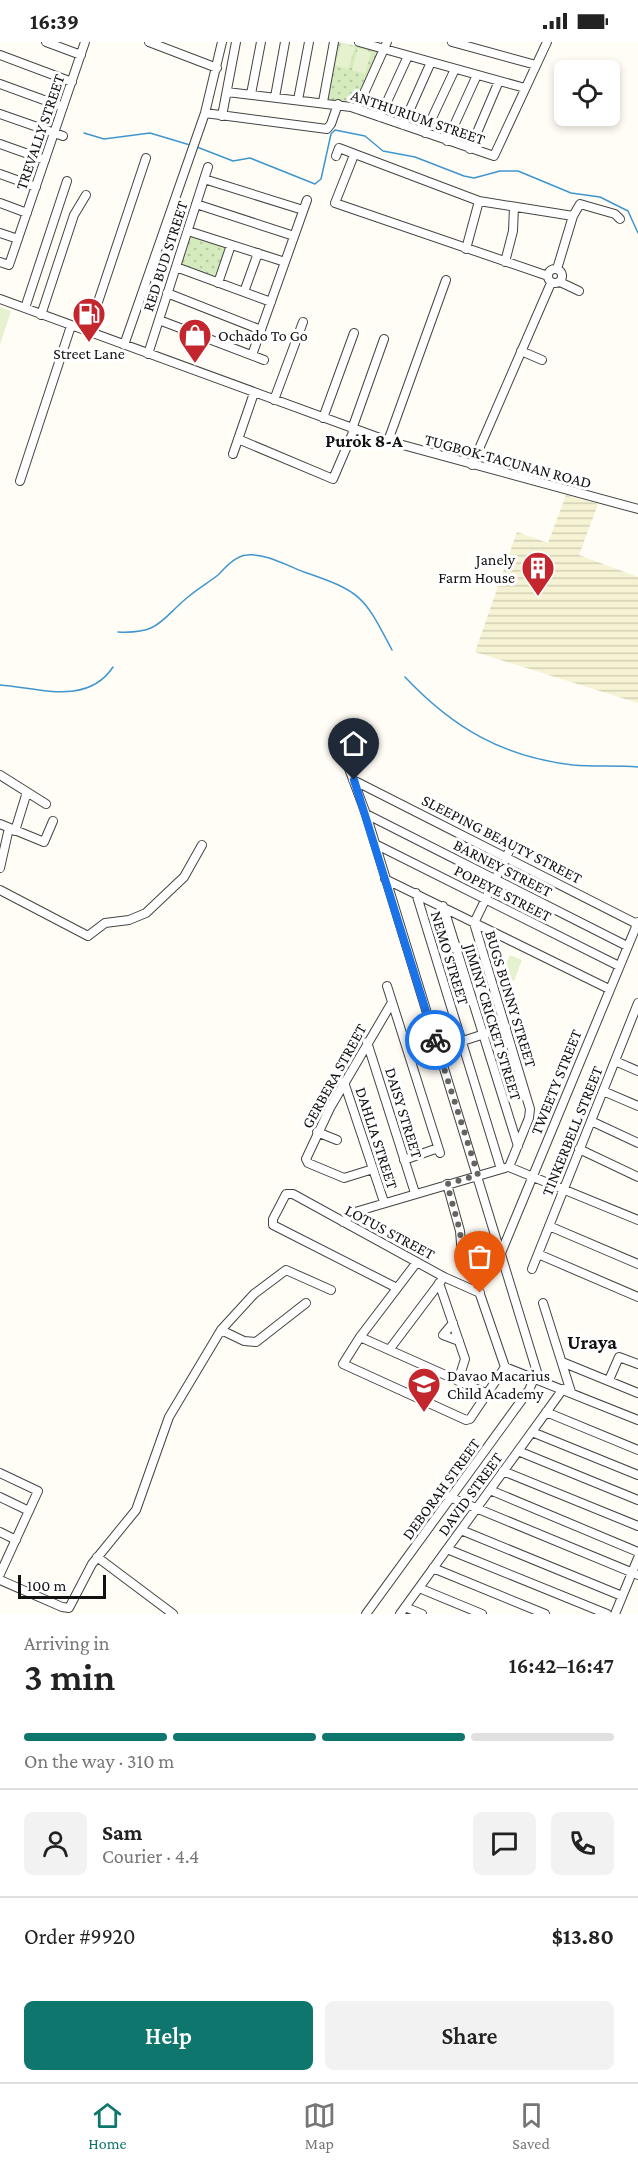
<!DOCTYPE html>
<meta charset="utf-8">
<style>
body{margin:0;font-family:"Crimson Pro",serif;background:#f2f2f2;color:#222;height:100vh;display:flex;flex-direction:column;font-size:22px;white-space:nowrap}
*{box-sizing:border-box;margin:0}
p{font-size:20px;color:#767676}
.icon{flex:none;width:33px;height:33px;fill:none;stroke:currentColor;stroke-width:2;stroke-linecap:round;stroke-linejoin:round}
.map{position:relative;height:1572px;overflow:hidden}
.panel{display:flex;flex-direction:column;background:#fff;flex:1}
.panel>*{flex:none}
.tools{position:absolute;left:554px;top:18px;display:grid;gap:12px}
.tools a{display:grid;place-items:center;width:66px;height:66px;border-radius:9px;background:#fff;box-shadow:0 3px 9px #0003;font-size:30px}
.scale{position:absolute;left:18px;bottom:15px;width:88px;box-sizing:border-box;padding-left:6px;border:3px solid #111;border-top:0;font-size:16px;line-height:21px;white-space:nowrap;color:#111;-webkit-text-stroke:4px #fff;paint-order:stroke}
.pin{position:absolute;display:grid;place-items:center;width:51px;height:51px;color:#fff;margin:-62px -26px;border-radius:50% 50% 50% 0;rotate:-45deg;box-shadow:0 0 6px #0007}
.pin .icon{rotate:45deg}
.courier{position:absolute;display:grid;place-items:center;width:60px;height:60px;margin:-30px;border:4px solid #1a73e8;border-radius:50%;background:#fff;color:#222;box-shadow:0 2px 8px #0007}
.overview em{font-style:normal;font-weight:600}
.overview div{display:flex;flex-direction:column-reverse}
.overview{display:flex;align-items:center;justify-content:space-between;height:102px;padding:0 24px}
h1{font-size:39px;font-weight:600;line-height:45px}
.bar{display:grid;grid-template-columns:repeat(4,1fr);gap:9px 6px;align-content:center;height:72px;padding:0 24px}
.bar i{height:8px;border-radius:4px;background:#e0e0e0}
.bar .selected{background:#0f766e}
.bar p{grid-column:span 4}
.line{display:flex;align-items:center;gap:15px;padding:0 24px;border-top:2px solid #e0e0e0}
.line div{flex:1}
.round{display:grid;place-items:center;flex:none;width:63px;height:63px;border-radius:9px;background:#f2f2f2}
.cta{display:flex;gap:12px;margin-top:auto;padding:12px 24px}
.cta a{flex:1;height:69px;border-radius:9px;background:#0f766e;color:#fff;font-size:24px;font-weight:600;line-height:69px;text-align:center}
.cta a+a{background:#f2f2f2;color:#222}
.status{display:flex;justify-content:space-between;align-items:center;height:42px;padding:0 30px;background:#fff;direction:ltr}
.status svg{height:16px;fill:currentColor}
.tab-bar{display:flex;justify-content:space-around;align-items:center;height:84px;border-top:2px solid #e0e0e0;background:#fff;font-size:16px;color:#767676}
.tab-bar a{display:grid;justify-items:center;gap:3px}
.tab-bar .selected{color:#0f766e}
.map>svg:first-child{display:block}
</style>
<div class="status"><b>16:39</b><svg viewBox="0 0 49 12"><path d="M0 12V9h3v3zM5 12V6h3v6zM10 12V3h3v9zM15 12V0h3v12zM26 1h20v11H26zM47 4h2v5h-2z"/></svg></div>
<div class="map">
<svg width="638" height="1572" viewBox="0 0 638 1572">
<defs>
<pattern id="farmland-rules" width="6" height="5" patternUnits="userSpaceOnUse" patternTransform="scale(1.5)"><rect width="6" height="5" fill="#f6f3d4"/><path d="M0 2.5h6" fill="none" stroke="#d2cfb5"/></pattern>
<pattern id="park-dots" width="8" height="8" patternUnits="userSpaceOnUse" patternTransform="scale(1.5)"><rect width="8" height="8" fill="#d5ebbd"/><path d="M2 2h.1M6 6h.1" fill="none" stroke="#b6c8a1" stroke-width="1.8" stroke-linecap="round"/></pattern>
</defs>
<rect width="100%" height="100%" fill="#fffdf5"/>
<path fill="url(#farmland-rules)" d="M566 453 598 462 579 513 638 535V661L475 610 517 490 548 501Z"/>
<path fill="url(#park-dots)" d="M338 0 379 9 356 63 328 57Z
M191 193 227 205 216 236 181 223Z"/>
<path fill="#e6f2cf" d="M342 1 355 5 348 27 335 23Z
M358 6 371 10 365 32 352 28Z
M0 265 11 269 0 303Z
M510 913 522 918 514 939 501 934Z"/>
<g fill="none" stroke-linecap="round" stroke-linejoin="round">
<path stroke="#3f96cf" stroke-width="1.5" d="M84 91 104 97 150 91 190 103
M197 105 233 119 250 116 315 142 321 137 331 92 335 88 365 94 383 109 415 115 464 134 474 136 500 129H518L571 151 600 155 628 169 638 191
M118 590C160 592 160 578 188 555 197 547 208 541 218 533 226 525 235 514 247 513 265 511 288 524 304 530 363 550 364 555 392 608
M405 635C453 686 503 715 573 723 595 725 617 723 638 725
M0 643C39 646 87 664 113 625"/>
<defs>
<path id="minor" d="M46 0 81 13
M149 0 217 26
M359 0 525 46
M452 0 536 23
M0 13 72 40
M0 42 63 65
M227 50 351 65 494 114 547 0
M251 52 261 0
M275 55 285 0
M298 58 309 0
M323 60 334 0
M357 67 387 0
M205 71 327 87 331 82 338 62
M0 72 63 94
M222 74 236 0
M380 75 408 14
M403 83 431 20
M425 91 455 27
M447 99 477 33
M0 102 45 118
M470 107 499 39
M354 113 335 161 548 234
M336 114 339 106 479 159 573 174
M0 132 36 145
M204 137 303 168
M0 161 27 171
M196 162 294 194
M188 189 285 220
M0 191 18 197
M466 207 479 159
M0 220 9 223 85 0
M505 220 513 189 514 165
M176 225 271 260
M548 234a7 7 0 1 1 14 0a7 7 0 1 1-14 0Z
M557 227 573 174 580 162 615 172 620 177
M560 240 579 249
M218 241 231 203
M244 250 258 211
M167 251 261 288
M0 257 388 399 638 467
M25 266 67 139
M41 273 74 173 86 153
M159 278 264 318
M88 290 146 116
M124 303 205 71 222 0
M521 309 542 318
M148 312 208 125
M252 313 307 158
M274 358 303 280
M323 376 354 291
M352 387 384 297
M238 397 333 437 354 388
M388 399 446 238
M233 412 254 351
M472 423 551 241
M20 439 71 284
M348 724 366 772 537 1330 529 1348 366 1572
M0 733 46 762
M353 738 637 882
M366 772 627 904
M0 782 44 800 53 779
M15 789 27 750
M375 802 619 924
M0 826 9 786
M385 837 609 947
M0 848 88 894 105 881 129 878 146 871 184 835 202 803
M416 851 501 1127
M443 864 518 1104
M387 944 440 1111
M367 1000 415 1151
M438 1007 506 985
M615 1019 638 1029
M344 1040 384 1160
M603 1049 638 1064
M591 1079 638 1101
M317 1090 337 1098
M579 1107 638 1135
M404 1118 438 1106
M509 1125 529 1076 530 1067 474 881 513 801
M509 1125 638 1178
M373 1127 344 1136 308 1121 306 1117 330 1066 391 962
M447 1142 460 1189 462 1213 473 1232 505 1325
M343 1180 355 1170 505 1126
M549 1184 638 1222
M501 1211 638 880
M538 1212 638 1255
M417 1220 360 1295 343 1322 466 1378 470 1377 505 1325
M532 1227 638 961
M439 1241 465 1317 458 1339
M397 1246 273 1183V1177L286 1152H293L444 1235 480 1251
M543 1261 571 1350
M453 1281 443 1293 459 1299
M221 1288 244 1299 256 1300 306 1261
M360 1295 488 1352
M389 1308 441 1239
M562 1320 638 1351
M505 1325 638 1378
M609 1338 619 1315 638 1322
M546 1370 638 1408
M532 1390 638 1433
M518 1409 638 1458
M503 1429 638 1484
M0 1431 38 1449 0 1532
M490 1448 638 1510
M442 1452 638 1533
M0 1455 29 1469
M461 1488 622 1554
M0 1490 16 1498
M447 1507 607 1572
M97 1515 173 1572
M433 1526 545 1572
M0 1538 62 1565 69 1566 92 1522 136 1468 169 1375 221 1288 254 1252 286 1228 331 1248
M419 1546 482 1572
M405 1565 422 1572
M400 1572 563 1347
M615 1572 638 1516"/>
</defs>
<use href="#minor" stroke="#444" stroke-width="10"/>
<use href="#minor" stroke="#fff" stroke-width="8"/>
</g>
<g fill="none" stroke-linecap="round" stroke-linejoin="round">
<path stroke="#646461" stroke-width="6" stroke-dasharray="0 10.8" d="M435 998 478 1133 447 1142 460 1189 462 1212 480 1251"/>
<path stroke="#1a73e8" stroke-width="8" d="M354 738 435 998"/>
</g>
<defs>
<symbol id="fuel-pin" viewBox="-11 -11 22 30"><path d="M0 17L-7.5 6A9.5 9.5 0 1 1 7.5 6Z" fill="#c4262e" stroke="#fff"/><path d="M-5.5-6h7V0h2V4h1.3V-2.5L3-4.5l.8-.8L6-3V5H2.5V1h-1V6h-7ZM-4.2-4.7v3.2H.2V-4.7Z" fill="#fff"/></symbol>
<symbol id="shop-pin" viewBox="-11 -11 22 30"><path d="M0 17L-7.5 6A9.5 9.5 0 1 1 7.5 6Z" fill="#c4262e" stroke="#fff"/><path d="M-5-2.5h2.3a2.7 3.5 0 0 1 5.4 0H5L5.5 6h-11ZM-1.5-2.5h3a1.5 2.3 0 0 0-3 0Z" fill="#fff"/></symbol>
<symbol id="building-pin" viewBox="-11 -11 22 30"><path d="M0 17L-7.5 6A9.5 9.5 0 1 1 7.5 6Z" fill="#c4262e" stroke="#fff"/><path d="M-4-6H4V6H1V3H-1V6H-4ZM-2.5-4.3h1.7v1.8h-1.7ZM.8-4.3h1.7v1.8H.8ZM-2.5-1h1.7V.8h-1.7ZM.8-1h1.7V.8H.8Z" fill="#fff"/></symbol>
<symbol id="school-pin" viewBox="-11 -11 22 30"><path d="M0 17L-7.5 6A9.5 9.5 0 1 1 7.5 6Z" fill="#c4262e" stroke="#fff"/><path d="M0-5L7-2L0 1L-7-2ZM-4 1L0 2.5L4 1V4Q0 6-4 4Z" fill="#fff"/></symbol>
</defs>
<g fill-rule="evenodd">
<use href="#fuel-pin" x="70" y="253" width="38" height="52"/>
<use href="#shop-pin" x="176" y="274" width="38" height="52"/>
<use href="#building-pin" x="519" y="507" width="38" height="52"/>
<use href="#school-pin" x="405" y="1323" width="38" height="52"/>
</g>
<g text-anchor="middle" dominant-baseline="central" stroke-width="6" stroke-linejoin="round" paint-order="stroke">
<g font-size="16" fill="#111" stroke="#fff">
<text transform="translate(418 75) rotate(19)">ANTHURIUM STREET</text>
<text transform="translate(40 90) rotate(-71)">TREVALLY STREET</text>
<text transform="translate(165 214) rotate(-72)">RED BUD STREET</text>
<text transform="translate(508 419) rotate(15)">TUGBOK-TACUNAN ROAD</text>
<text transform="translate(502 797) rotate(27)">SLEEPING BEAUTY STREET</text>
<text transform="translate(503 826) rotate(27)">BARNEY STREET</text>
<text transform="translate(503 851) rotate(27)">POPEYE STREET</text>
<text transform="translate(450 916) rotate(73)">NEMO STREET</text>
<text transform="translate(511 957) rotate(73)">BUGS BUNNY STREET</text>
<text transform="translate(493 980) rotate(73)">JIMINY CRICKET STREET</text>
<text transform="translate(334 1034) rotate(-61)">GERBERA STREET</text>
<text transform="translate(556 1040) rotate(-68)">TWEETY STREET</text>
<text transform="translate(404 1071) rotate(73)">DAISY STREET</text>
<text transform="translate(572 1089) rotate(-68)">TINKERBELL STREET</text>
<text transform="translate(377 1096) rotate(72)">DAHLIA STREET</text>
<text transform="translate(390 1190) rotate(28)">LOTUS STREET</text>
<text transform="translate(441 1447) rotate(-54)">DEBORAH STREET</text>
<text transform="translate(470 1452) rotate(-54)">DAVID STREET</text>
</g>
<g font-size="16" fill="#111" stroke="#fff" text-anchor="start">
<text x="218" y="293">Ochado To Go</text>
<text x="89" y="311" text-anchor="middle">Street Lane</text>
<text x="515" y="517" text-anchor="end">Janely<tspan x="515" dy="18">Farm House</tspan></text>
<text x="447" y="1333">Davao Macarius<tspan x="447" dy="18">Child Academy</tspan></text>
</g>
<g font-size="18" font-weight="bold" fill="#111" stroke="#fff">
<text x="364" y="399">Purok 8-A</text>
</g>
<g font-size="20" font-weight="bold" fill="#111" stroke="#fff">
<text x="592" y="1300">Uraya</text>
</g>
</g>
</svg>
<div class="tools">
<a><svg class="icon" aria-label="locate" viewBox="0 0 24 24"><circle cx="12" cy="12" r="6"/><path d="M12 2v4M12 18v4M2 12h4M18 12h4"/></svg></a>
</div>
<div class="scale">100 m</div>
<div class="pin" style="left:480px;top:1251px;background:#ea580c"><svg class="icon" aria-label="bag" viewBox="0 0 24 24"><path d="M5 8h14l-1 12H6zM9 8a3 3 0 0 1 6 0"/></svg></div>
<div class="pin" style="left:354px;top:738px;background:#1f2937"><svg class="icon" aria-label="home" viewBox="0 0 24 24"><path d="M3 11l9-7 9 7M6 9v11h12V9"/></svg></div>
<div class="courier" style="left:435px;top:998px"><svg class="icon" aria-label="bike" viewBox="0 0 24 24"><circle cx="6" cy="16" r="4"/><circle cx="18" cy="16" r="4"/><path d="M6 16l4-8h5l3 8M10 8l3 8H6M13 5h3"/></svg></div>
</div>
<section class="panel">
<div class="overview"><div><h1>3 min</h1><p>Arriving in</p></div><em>16:42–16:47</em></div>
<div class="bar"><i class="selected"></i><i class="selected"></i><i class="selected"></i><i></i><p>On the way · 310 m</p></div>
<div class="line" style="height:108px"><a class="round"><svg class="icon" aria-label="person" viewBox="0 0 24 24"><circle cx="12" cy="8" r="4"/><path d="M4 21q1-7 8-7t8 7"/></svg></a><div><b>Sam</b><p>Courier · 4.4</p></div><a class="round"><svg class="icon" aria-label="chat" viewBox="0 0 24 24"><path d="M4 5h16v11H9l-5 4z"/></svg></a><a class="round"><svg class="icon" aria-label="phone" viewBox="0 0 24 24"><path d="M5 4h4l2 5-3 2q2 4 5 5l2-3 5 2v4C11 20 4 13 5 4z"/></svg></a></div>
<div class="line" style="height:78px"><div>Order #9920</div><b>$13.80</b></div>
<div class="cta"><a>Help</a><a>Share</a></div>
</section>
<nav class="tab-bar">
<a class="selected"><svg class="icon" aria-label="home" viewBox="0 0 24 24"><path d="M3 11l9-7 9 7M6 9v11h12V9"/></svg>Home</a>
<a><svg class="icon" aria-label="map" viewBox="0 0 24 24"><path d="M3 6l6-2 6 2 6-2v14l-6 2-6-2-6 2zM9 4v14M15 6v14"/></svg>Map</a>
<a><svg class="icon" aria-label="saved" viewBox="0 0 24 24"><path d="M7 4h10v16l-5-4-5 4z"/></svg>Saved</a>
</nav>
